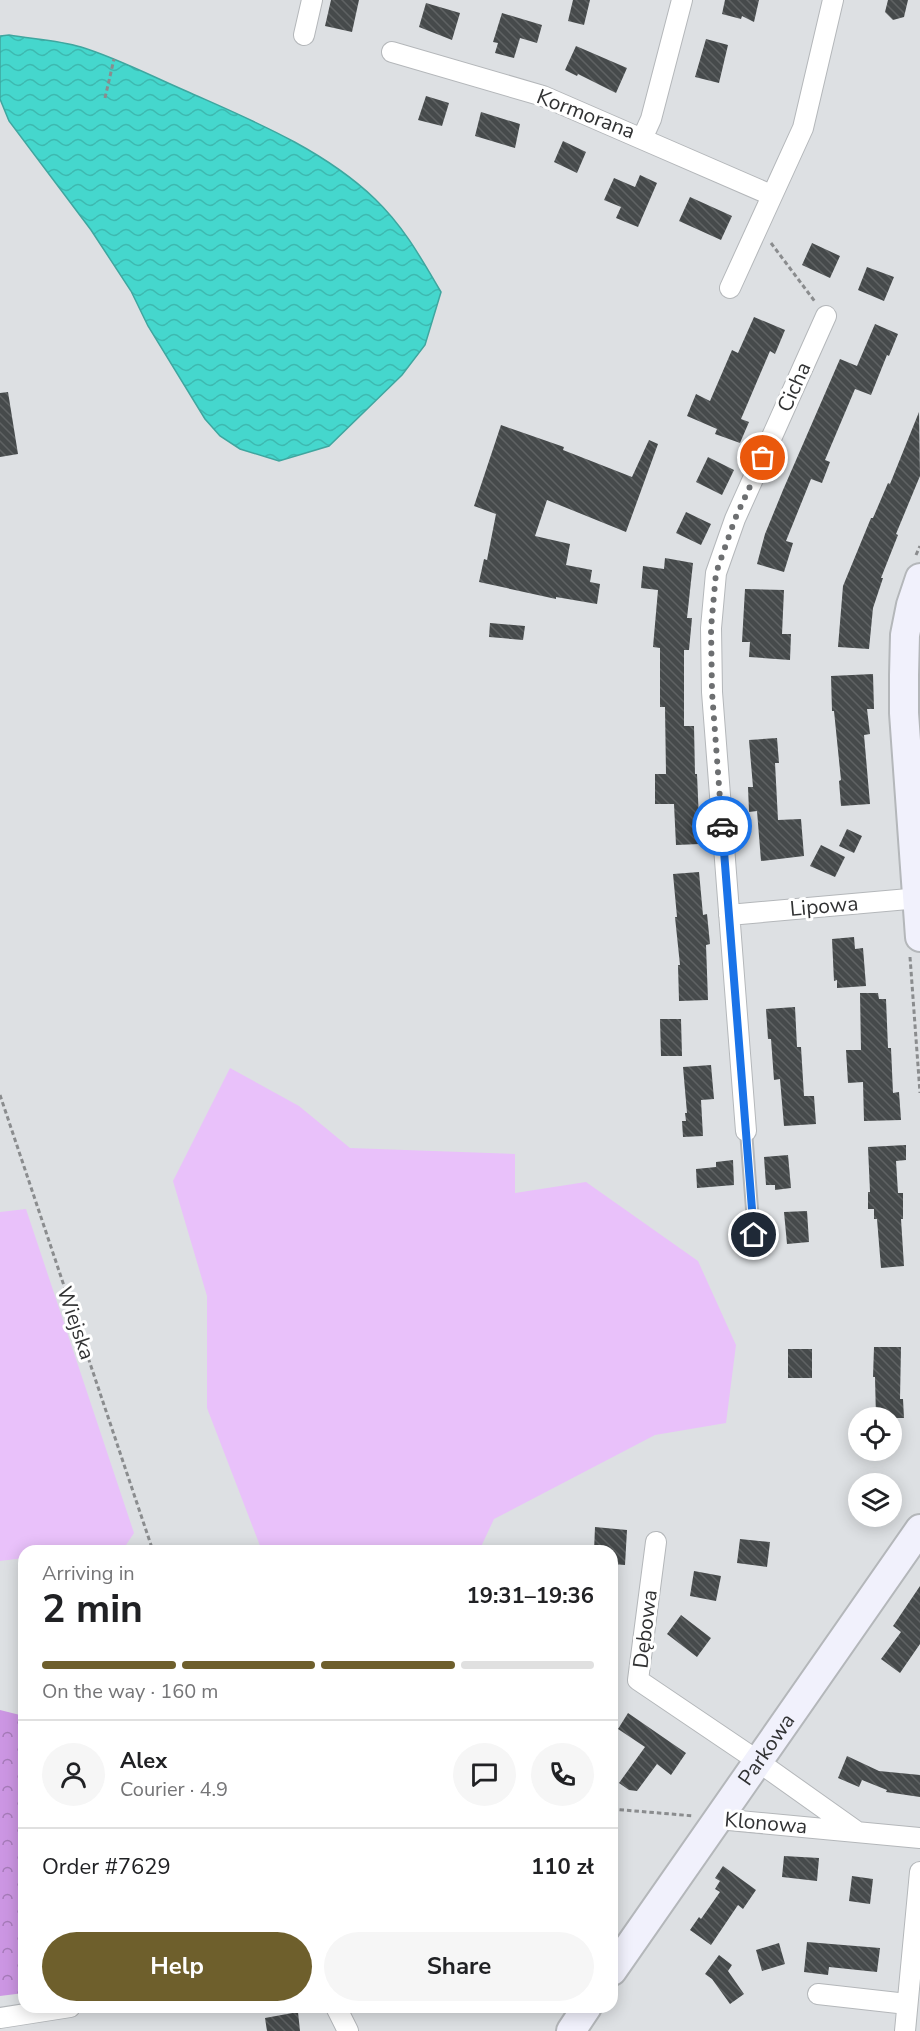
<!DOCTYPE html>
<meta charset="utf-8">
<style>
body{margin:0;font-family:"Nunito Sans",sans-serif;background:#f6f6f6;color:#202124;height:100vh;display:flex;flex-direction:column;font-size:22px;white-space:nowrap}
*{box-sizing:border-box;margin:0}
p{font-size:20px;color:#757577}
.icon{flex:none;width:33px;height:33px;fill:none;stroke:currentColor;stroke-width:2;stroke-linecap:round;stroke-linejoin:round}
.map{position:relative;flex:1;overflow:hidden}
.details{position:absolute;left:18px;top:1545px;width:600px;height:468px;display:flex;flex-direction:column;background:#fff;border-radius:18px;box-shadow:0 3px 15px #0003}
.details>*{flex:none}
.buttons{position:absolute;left:848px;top:1407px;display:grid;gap:12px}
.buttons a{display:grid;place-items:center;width:54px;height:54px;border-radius:50%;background:#fff;box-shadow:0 3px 15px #0003;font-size:30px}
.pin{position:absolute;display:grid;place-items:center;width:51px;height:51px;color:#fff;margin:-26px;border:3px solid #fff;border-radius:50%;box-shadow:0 2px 6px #0007}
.courier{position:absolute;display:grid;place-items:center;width:60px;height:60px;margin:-30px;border:4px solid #1a73e8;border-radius:50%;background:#fff;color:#222;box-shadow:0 2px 8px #0007}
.summary em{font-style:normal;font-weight:700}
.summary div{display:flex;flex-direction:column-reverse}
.summary{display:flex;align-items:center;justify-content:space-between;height:102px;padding:0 24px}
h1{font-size:39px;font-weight:700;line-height:45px}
.bar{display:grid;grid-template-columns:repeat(4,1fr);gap:9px 6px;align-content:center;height:72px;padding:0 24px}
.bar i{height:8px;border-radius:4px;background:#e0e0e0}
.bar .on{background:#6e5f2c}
.bar p{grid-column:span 4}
.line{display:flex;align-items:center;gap:15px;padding:0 24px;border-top:2px solid #e0e0e0}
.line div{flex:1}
.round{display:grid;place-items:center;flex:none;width:63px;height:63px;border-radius:32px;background:#f6f6f6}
.cta{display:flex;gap:12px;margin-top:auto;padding:12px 24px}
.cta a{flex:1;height:69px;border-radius:36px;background:#6e5f2c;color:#fff;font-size:24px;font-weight:700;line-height:69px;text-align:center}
.cta a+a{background:#f6f6f6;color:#202124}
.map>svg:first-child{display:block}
</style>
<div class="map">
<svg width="920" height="2031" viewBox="0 0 920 2031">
<defs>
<pattern id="forest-crowns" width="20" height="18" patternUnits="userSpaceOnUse" patternTransform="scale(1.5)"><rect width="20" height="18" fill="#cc96e3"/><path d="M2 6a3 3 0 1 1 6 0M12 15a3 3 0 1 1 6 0" fill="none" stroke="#a67bb9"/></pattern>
<pattern id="water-waves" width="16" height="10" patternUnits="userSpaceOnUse" patternTransform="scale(1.5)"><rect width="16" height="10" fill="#45d7cd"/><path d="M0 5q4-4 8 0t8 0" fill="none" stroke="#3db9b0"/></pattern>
<pattern id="building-back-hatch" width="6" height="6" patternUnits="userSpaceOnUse" patternTransform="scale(1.5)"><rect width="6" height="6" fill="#464a4b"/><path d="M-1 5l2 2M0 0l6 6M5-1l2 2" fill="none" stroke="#5f6263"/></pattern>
</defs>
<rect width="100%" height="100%" fill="#dde0e3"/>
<path fill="#e9c1fa" d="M230 1068 299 1106 350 1148 515 1154V1193L586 1182 698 1261 736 1345 726 1423 655 1435 494 1519 479 1551H262L207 1408V1296L173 1181Z
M26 1209 134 1533 126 1545 82 1551H24V1558L0 1561V1212Z"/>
<path fill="url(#forest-crowns)" d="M0 1710 24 1716V1993L0 1996Z"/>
<path fill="url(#water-waves)" stroke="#3fa69f" stroke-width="1.5" d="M9 35C32 39 58 40 81 47 117 58 151 76 186 91 251 120 323 149 375 199 404 227 421 258 441 292L425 345 402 375 329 446 279 461 240 449 220 436 205 419 148 326 131 291 91 230 9 121 0 99V36Z"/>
<path fill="url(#building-back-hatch)" d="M331 0H359L352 32 325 26Z
M573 0H590L584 25 568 21Z
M725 0H759L754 22 742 16 741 19 722 14Z
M888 0H908L904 17 893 20 885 12Z
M426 3 460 13 452 40 419 27Z
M502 13 542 25 537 43 520 38 514 58 495 53 498 43 493 42Z
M706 39 728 45 719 83 695 77Z
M576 46 627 68 616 93 578 74 577 76 565 70Z
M426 96 449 103 442 126 418 120Z
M481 112 520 124 515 148 475 136Z
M563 141 586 152 577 173 554 162Z
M640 175 657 183 638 227 616 218 621 207 604 200 614 178 635 187Z
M690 197 732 216 721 240 679 221Z
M812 243 840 256 830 278 802 265Z
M867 267 894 277 884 301 858 290Z
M754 317 785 330 775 354 770 351 741 419 749 422 740 443 715 434 717 429 687 416 696 394 710 401 732 350 738 353Z
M875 324 898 334 889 356 887 355 871 395 855 389 825 460 830 462 822 483 811 479 786 541 793 543 784 572 757 564 765 534 783 490 840 359 857 366Z
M8 392 18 454 0 457V393Z
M919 412 920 476 896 534 898 535 881 578H883L873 608 869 649 838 647 843 586 871 518H873L888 483 890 484Z
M501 425 564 447 563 450 632 477 649 440 658 444 626 532 547 500 535 536 570 544 566 565 592 570 590 582 600 584 597 604 556 597V599L479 582 484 559 487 560 496 514 474 506Z
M708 457 734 470 722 495 696 482Z
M686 512 711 524 701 545 676 533Z
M665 558 693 563 687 618H692L689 650H684V726H694L695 774H697L700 844 676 845 674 804H655V774H666L665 707H660V648L653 647 658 590 641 588 643 566 664 569Z
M745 589 784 590 782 634H791L790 660 749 657 750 642H742Z
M490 623 525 626 523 640 489 637Z
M873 674 874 709H867L870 734 864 735 870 804 841 806 839 781 841 780 834 711H832L831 676Z
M777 738 779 763H775L778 820 801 819 804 856 761 861 757 811 749 812 748 787H753L749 740Z
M847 829 862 836 854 853 839 846Z
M821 845 845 857 835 877 810 866Z
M699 872 703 915 707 914 710 944 706 945 708 1000 679 1001 678 965H680L675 917H677L673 874Z
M854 937 855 949 863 948 866 986 837 988V980L834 981 832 939Z
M860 993H878L879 999H886L888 1048H891L893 1093 899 1092 901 1120 864 1121 863 1082 848 1083 846 1050H861Z
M795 1007 797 1047H801L804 1096H814L816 1124 784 1126 780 1079 774 1080 771 1039H768L766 1009Z
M660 1019H681L682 1056H661Z
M711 1065 714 1099 701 1100 703 1136 683 1137 682 1121H686L685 1113H687L683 1067Z
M906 1145V1160L896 1161 898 1193H903V1219H901L904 1266 881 1268 877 1219H874V1209H868V1192H870L868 1147Z
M788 1155 791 1188 775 1190V1185H766L764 1157Z
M733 1160 734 1185 697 1188 696 1169 716 1167V1162Z
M807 1211 809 1242 787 1244 784 1212Z
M874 1347H901L900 1399H903L904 1418H876L875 1377H873Z
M788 1349H812V1378H788Z
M595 1527 627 1530 625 1565 612 1564V1551H594Z
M740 1539 770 1542 767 1567 737 1563Z
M694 1571 721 1576 716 1601 690 1596Z
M920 1586V1644L900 1673 881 1659 901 1632 893 1626Z
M681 1615 711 1638 697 1657 667 1634Z
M628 1713 686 1753 671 1775 657 1764 637 1791 629 1790 619 1783 645 1747 618 1729Z
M847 1756 879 1771 920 1775V1797L886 1792 887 1790 862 1780 859 1787 838 1778Z
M784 1856 819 1858 817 1881 782 1877Z
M723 1866 756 1890 743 1909 738 1905 711 1945 690 1930 699 1917 701 1919 720 1892 715 1889 720 1881 715 1878Z
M852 1876 873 1879 870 1904 849 1901Z
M807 1942 880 1948 877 1972 829 1967 828 1975 804 1972Z
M779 1943 785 1964 762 1971 756 1950Z
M719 1955 732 1965 728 1971 744 1994 730 2004 712 1979 705 1974Z
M298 2012 300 2031H267L265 2018Z"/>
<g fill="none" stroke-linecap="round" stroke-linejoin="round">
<defs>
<path id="lane" d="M746 1131 754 1235"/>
<path id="street" d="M304 35 312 0
M392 52 543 96 642 139 651 119 682 0
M642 139 771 195
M730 288 803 128 833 0
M729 915 920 898
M746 1131 712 692 711 628 716 573 735 519 826 316
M656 1542 638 1680 749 1755 856 1831
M718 1819 920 1838
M818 1994 907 2004
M336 2007 348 2031
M0 2018 70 2007
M905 2031 920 1872"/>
<g id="secondary">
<path d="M920 578 911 605 905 635 904 675V713L920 937"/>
<path id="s1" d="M612 1971 920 1529"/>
<path d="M571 2031 587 2007"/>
</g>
</defs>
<use href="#lane" stroke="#b4b7ba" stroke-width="14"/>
<use href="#street" stroke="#b4b7ba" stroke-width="22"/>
<use href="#secondary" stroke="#b4b7ba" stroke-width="32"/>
<path stroke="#8a8c8e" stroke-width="3" stroke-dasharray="4.5 3" stroke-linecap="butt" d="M105 98 114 59
M771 243 816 303
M916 555 920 546
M910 957 920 1093
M0 1095 153 1551
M612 1809 694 1816"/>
<use href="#lane" stroke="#fff" stroke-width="10"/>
<use href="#street" stroke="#fff" stroke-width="20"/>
<use href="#secondary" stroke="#f1f1fc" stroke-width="28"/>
</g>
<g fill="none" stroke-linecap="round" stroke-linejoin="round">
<path stroke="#6d6f71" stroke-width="6" stroke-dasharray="0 10.8" d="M722 826 712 692 711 628 716 573 735 519 763 458"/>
<path stroke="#1a73e8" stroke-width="8" d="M722 826 754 1235"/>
</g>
<g text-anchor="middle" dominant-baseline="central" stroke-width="6" stroke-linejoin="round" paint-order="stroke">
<g font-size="21" fill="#313233" stroke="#fff">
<text transform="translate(586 114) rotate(21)">Kormorana</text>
<text transform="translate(794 387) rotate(-66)">Cicha</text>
<text transform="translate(824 906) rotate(-5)">Lipowa</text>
<text transform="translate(76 1323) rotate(71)">Wiejska</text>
<text transform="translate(645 1629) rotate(-83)">Dębowa</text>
<text stroke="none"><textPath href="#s1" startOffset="270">Parkowa</textPath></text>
<text transform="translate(766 1823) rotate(5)">Klonowa</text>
</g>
</g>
</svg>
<div class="buttons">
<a><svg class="icon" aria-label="locate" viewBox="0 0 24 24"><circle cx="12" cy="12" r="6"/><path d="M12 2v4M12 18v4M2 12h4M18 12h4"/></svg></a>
<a><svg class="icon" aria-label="layers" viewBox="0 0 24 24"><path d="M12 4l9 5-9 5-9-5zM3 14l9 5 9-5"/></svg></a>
</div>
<div class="pin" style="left:763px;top:458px;background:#ea580c"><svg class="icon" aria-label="bag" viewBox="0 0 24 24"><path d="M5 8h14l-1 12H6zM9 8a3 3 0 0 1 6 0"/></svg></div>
<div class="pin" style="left:754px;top:1235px;background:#1f2937"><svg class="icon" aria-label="home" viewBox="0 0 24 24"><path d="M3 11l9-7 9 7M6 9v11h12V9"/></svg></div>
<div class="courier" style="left:722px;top:826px"><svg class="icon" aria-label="car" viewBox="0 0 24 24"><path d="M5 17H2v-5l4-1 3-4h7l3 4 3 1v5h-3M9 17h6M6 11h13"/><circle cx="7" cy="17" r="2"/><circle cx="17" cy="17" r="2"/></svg></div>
<section class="details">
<div class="summary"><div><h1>2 min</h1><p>Arriving in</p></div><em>19:31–19:36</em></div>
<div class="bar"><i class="on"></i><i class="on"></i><i class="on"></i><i></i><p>On the way · 160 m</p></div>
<div class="line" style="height:108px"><a class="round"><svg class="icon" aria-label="person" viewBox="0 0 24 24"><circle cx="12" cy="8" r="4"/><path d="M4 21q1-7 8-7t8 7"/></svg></a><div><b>Alex</b><p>Courier · 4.9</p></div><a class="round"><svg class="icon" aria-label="chat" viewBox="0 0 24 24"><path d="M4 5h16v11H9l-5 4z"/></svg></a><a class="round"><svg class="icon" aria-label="phone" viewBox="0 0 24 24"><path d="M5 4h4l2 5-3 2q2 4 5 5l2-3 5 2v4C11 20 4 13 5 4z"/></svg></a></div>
<div class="line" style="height:78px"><div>Order #7629</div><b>110 zł</b></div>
<div class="cta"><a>Help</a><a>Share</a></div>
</section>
</div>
